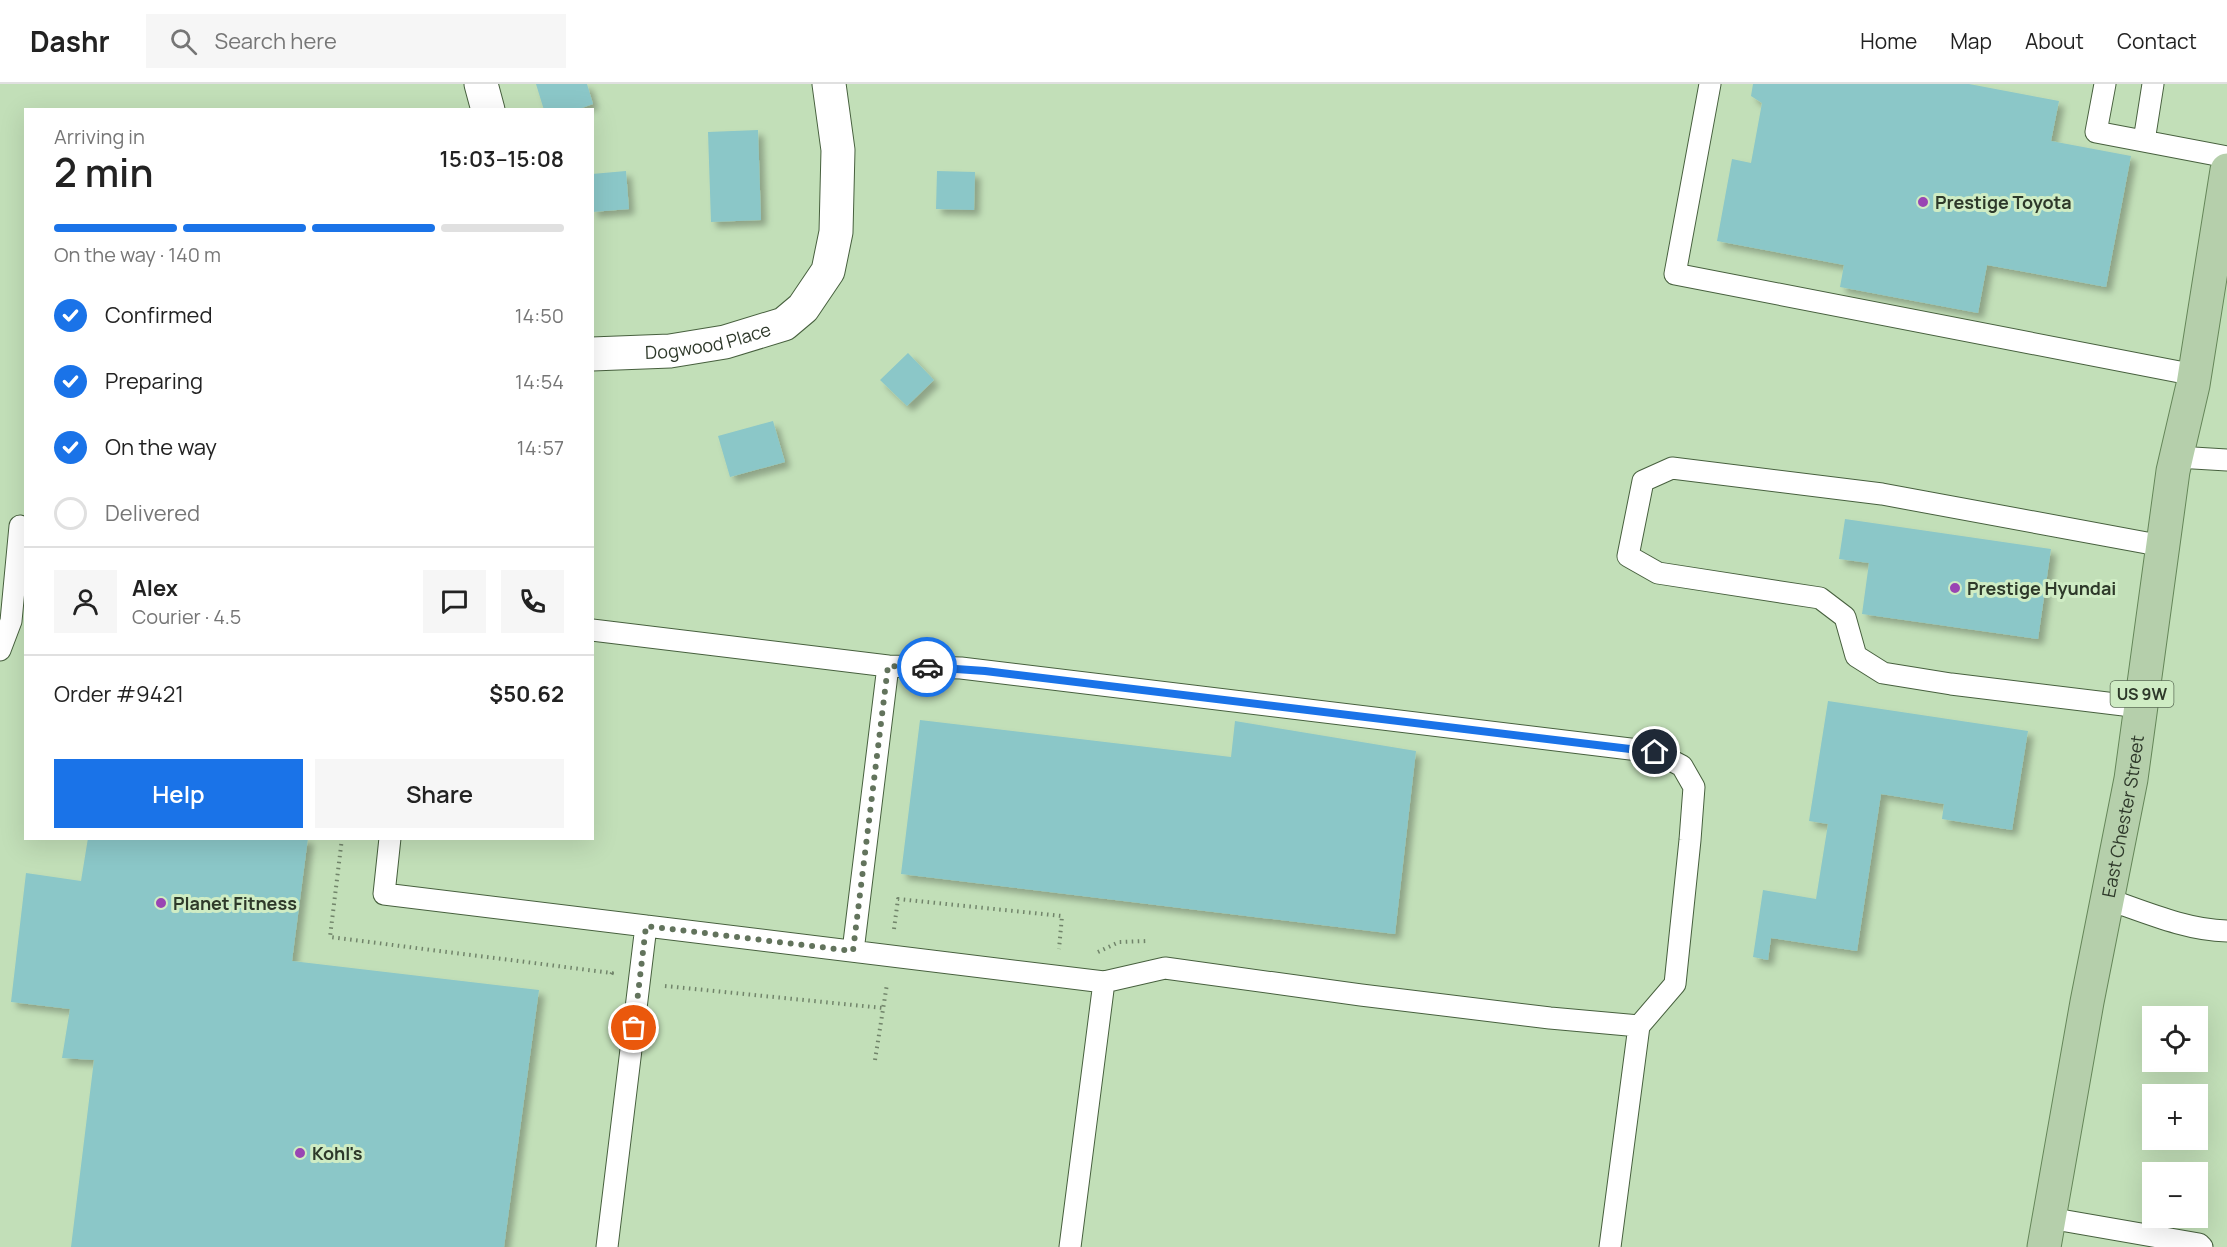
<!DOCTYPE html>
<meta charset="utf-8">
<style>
body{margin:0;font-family:Manrope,sans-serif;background:#f6f6f6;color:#222;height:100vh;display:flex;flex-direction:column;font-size:22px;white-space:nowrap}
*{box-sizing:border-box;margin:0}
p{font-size:20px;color:#767676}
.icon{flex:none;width:33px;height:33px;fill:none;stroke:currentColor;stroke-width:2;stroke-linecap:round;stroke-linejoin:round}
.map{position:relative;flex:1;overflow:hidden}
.side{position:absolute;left:24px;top:24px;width:570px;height:732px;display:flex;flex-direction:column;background:#fff;border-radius:0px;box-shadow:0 6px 24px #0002}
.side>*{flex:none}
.tools{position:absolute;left:2142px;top:922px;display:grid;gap:12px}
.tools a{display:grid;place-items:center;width:66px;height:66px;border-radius:0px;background:#fff;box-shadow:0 6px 24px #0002;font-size:30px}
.pin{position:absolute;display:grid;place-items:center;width:51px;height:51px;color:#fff;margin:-26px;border:3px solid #fff;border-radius:50%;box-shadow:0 2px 6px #0007}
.courier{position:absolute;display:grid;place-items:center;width:60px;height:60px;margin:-30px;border:4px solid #1a73e8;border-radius:50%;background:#fff;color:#222;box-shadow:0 2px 8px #0007}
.overview em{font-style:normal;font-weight:600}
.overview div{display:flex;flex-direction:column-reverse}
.overview{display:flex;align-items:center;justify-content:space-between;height:102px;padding:0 30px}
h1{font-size:39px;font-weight:600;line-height:45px}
.bar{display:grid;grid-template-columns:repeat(4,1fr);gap:9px 6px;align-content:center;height:72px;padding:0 30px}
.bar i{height:8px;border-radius:4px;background:#e0e0e0}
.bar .current{background:#1a73e8}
.bar p{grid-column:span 4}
.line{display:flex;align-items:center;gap:15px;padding:0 30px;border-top:2px solid #e0e0e0}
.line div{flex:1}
.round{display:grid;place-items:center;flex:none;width:63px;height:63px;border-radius:0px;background:#f6f6f6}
ol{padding:0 30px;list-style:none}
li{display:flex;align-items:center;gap:18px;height:66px}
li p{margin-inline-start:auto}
li .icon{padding:6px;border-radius:50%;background:#1a73e8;color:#fff;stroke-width:4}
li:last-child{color:#767676}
li i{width:33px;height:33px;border:3px solid #e0e0e0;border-radius:50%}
.cta{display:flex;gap:12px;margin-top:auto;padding:12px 30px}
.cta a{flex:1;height:69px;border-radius:0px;background:#1a73e8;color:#fff;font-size:24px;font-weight:600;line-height:69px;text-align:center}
.cta a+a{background:#f6f6f6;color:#222}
header{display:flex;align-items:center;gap:36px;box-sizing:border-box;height:84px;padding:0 30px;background:#fff;border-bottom:2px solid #e0e0e0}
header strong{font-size:28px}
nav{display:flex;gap:33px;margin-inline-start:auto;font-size:21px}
.search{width:420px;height:54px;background:#f6f6f6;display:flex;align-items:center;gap:15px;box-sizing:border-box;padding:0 21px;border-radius:0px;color:#767676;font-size:22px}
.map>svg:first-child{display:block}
</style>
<header>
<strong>Dashr</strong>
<div class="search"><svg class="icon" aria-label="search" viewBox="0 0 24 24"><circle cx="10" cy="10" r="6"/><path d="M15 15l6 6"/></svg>Search here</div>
<nav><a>Home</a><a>Map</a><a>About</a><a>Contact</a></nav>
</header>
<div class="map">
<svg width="2227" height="1163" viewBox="0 0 2227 1163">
<defs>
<filter id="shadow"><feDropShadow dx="5.5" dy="5.5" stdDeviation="3" flood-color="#0004"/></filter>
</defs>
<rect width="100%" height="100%" fill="#c2dfb8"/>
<path fill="#8bc7c8" filter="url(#shadow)" d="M536 0H587L593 20 576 26H544Z
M1753 0H1969L2059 17 2051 57 2131 72 2106 203 1987 181 1978 229 1840 203 1844 181 1717 157 1732 75 1751 79 1762 19 1751 12Z
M758 46 761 136 711 138 708 48Z
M626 87 629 125 592 128V90Z
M937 87 975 88 974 126 936 125Z
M908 269 934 296 907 322 880 296Z
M773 337 785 378 730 393 718 352Z
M1845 435 2051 465 2038 555 1862 530 1869 479 1839 475Z
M1828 617 2028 647 2012 746 1942 735 1944 720 1881 710 1857 867 1771 854 1768 876 1753 873 1763 806 1816 815 1828 740 1809 737Z
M920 636 1231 673 1235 637 1416 667 1395 850 901 790Z
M88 754H308L292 877 539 906 504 1163H71L94 976 62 974 70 925 11 918 26 789 81 797Z"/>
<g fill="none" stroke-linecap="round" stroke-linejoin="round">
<defs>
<path id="service" d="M1710 0 1675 190 2195 291
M2105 0 2096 48 2227 73
M2144 57 2153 0
M2177 373 2227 376
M592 546 888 582 853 867
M0 566 11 537 20 442
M888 582 961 584 1655 668 1682 682 1694 703 1690 756 1675 900 1639 942
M2140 623 1951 600 1883 589 1856 572 1845 533 1820 514 1658 489 1628 472 1643 397 1672 384 1882 410 2163 462
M390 754 384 810 1104 898 1165 884 1361 911 1550 934 1639 942 1610 1163
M2107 815C2145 828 2186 846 2227 847
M2049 1134 2199 1160 2202 1163
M607 1163 646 842
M1070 1163 1104 898"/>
<g id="minor">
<path d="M481 0 488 26"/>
<path id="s1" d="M592 270 670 267 725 258 784 240 803 224 828 187 836 148 838 66 829 0"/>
</g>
<g id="primary">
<path id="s2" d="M2044 1163 2087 918 2131 695 2173 387 2193 301 2227 86"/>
</g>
</defs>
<use href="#service" stroke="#47603e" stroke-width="23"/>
<use href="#minor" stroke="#47603e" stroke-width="35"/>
<use href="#primary" stroke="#658659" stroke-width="35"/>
<path stroke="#71846a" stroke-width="4" stroke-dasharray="1.5 4.5" stroke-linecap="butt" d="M342 754 330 853 612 889 611 891
M894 845 898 815 1062 832 1059 865
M1098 868 1119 858 1148 857
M665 902 883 924
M875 976 887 900"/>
<use href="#service" stroke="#fff" stroke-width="21"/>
<use href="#minor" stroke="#fff" stroke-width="33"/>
<use href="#primary" stroke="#b5cfab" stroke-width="33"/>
</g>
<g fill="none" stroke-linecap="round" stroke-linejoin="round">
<path stroke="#62735c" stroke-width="6" stroke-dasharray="0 10.8" d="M634 944 646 842 853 867 888 582 927 583"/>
<path stroke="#1a73e8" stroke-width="8" d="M927 583 985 587 1655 668"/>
</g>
<g fill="#9945b3" stroke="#cfecc4" stroke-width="2">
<circle cx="1923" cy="118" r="6"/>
<circle cx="1955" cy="504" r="6"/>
<circle cx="161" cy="819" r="6"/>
<circle cx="300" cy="1069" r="6"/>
</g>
<g text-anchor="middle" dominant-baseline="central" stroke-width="6" stroke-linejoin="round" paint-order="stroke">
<rect fill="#cfecc4" stroke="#5e6f58" stroke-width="1.5" x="2110.5" y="597" width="63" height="26" rx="4.5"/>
<g font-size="16" font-weight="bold" fill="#2e392a">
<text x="2142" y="610">US 9W</text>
</g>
<g font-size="18" font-weight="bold" fill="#2e392a" stroke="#cfecc4" text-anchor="start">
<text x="1935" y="118">Prestige Toyota</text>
<text x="1967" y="504">Prestige Hyundai</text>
<text x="173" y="819">Planet Fitness</text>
<text x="312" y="1069">Kohl's</text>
</g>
<g font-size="18" fill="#2e392a" stroke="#cfecc4">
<text stroke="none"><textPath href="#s1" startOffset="117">Dogwood Place</textPath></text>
<text stroke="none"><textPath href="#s2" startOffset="438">East Chester Street</textPath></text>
</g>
</g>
</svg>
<div class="tools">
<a><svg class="icon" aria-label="locate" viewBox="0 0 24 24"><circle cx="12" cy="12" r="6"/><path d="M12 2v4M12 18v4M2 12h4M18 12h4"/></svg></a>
<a>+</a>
<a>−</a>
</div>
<div class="pin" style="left:634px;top:944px;background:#ea580c"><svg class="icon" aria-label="bag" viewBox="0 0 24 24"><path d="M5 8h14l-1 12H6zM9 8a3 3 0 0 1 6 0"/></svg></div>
<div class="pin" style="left:1655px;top:668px;background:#1f2937"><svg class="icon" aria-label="home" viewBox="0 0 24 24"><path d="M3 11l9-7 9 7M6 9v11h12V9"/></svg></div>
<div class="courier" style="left:927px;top:583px"><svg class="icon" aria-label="car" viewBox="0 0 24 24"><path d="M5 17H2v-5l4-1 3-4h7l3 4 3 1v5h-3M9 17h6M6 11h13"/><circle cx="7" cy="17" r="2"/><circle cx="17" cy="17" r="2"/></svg></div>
<section class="side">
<div class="overview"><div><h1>2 min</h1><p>Arriving in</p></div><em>15:03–15:08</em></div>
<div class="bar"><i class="current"></i><i class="current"></i><i class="current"></i><i></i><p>On the way · 140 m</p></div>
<ol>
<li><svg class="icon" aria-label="check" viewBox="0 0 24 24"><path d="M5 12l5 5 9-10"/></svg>Confirmed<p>14:50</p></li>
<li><svg class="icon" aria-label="check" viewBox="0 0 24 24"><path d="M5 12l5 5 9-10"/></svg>Preparing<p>14:54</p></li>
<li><svg class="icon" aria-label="check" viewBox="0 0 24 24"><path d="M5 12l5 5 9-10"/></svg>On the way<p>14:57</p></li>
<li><i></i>Delivered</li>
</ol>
<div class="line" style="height:108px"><a class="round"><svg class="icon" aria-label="person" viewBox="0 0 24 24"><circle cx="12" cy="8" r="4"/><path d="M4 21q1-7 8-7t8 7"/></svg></a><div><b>Alex</b><p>Courier · 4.5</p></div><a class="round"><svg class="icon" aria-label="chat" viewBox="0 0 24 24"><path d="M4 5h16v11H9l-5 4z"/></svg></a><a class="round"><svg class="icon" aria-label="phone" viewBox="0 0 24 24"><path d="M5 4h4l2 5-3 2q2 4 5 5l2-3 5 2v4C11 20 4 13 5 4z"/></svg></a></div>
<div class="line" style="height:78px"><div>Order #9421</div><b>$50.62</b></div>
<div class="cta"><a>Help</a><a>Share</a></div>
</section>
</div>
